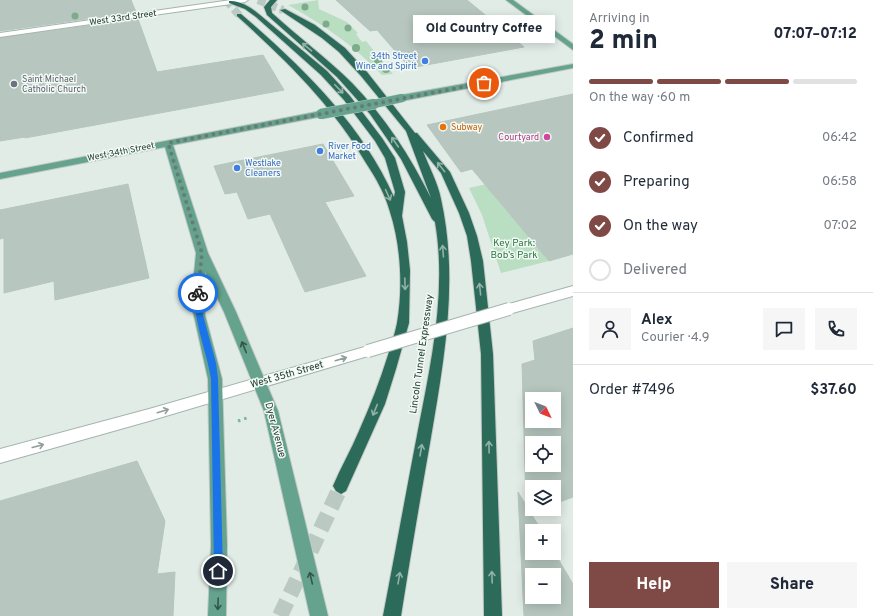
<!DOCTYPE html>
<meta charset="utf-8">
<style>
body{margin:0;font-family:Overpass,sans-serif;background:#f6f6f7;color:#1f2937;height:100vh;display:flex;flex-direction:column;font-size:15px;white-space:nowrap}
*{box-sizing:border-box;margin:0}
p{font-size:13px;color:#747a83}
.icon{flex:none;width:22px;height:22px;fill:none;stroke:currentColor;stroke-width:2;stroke-linecap:round;stroke-linejoin:round}
.map{position:relative;flex:1;overflow:hidden}
.details{display:flex;flex-direction:column;background:#fff;width:300px}
.details>*{flex:none}
.needle{width:26px;rotate:133deg}
.fabs{position:absolute;left:525px;top:392px;display:grid;gap:8px}
.fabs a{display:grid;place-items:center;width:36px;height:36px;border-radius:0px;background:#fff;box-shadow:0 2px 10px #0003;font-size:20px}
.pin{position:absolute;display:grid;place-items:center;width:34px;height:34px;color:#fff;margin:-17px;border:2px solid #fff;border-radius:50%;box-shadow:0 1px 4px #0007}
.courier{position:absolute;display:grid;place-items:center;width:40px;height:40px;margin:-20px;border:3px solid #1a73e8;border-radius:50%;background:#fff;color:#222;box-shadow:0 1px 5px #0007}
.bubble{position:absolute;height:28px;border-radius:0px;background:#fff;box-shadow:0 2px 10px #0003;font-size:13px;font-weight:800;line-height:28px;text-align:center}
.overview em{font-style:normal;font-weight:800}
.overview div{display:flex;flex-direction:column-reverse}
.overview{display:flex;align-items:center;justify-content:space-between;height:68px;padding:0 16px}
h1{font-size:26px;font-weight:800;line-height:30px}
.bar{display:grid;grid-template-columns:repeat(4,1fr);gap:6px 4px;align-content:center;height:48px;padding:0 16px}
.bar i{height:5px;border-radius:3px;background:#e0e1e3}
.bar .on{background:#7f4a45}
.bar p{grid-column:span 4}
.line{display:flex;align-items:center;gap:10px;padding:0 16px;border-top:1px solid #e0e1e3}
.line div{flex:1}
.round{display:grid;place-items:center;flex:none;width:42px;height:42px;border-radius:0px;background:#f6f6f7}
ol{padding:0 16px;list-style:none}
li{display:flex;align-items:center;gap:12px;height:44px}
li p{margin-inline-start:auto}
li .icon{padding:4px;border-radius:50%;background:#7f4a45;color:#fff;stroke-width:4}
li:last-child{color:#747a83}
li i{width:22px;height:22px;border:2px solid #e0e1e3;border-radius:50%}
.cta{display:flex;gap:8px;margin-top:auto;padding:8px 16px}
.cta a{flex:1;height:46px;border-radius:0px;background:#7f4a45;color:#fff;font-size:16px;font-weight:800;line-height:46px;text-align:center}
.cta a+a{background:#f6f6f7;color:#1f2937}
main{display:flex;flex:1;min-height:0}
.map>svg:first-child{display:block}
</style>
<main>
<div class="map">
<svg width="573" height="616" viewBox="0 0 573 616">
<rect width="100%" height="100%" fill="#e2ece7"/>
<path fill="#badec1" d="M318 0 319 9 347 22 358 33 356 34 362 42 366 41 393 74 382 75C354 46 323 24 288 5Z
M509 179 496 198 549 261 501 273 482 215 469 188Z"/>
<path fill="#b7c7c0" stroke="#b4c6bd" fill-rule="evenodd" d="M0 0H131L136 12 0 31Z
M336 0H467L524 47 410 68 377 30 370 31Z
M138 19 157 72 263 55 284 90 25 138V137L0 141V38Z
M573 94V254L549 261 472 169 461 172 427 125Z
M323 144 354 196 325 202 366 276 305 292 270 214 248 219 237 192 225 194 214 166Z
M128 184 149 278 55 300 54 281 4 293V238L0 239V210Z
M573 328V497L554 504V487H532V509H540L530 512 542 531H532V553L554 552 573 584V616H524L518 492 526 505 522 364 535 360 533 341ZM532 399H554V421H532ZM532 443H554V465H532ZM532 575H554V597H532Z
M137 461 165 521 157 574 175 572 173 616H0V501Z"/>
<g fill="none" stroke-linecap="round" stroke-linejoin="round">
<path stroke="#bbc9c3" stroke-width="8" stroke-dasharray="8 4" stroke-linecap="butt" d="M226 0 239 15
M258 0 283 10"/>
<path stroke="#bbc9c3" stroke-width="16" stroke-dasharray="16 8" stroke-linecap="butt" d="M280 616 341 486"/>
<defs>
<path id="street" d="M231 0H248L245 2 0 37V33Z
M573 286V296L509 314 505 312 503 309 505 306 509 304Z
M368 346 373 347 374 351 373 355 368 356 149 421 0 463V449L149 409Z"/>
<path id="primary" d="M506 0H513L573 44V50Z
M573 64V68L402 101 398 98 402 95Z
M321 111 324 112 325 114 324 116 173 145 208 253 236 312 278 411 328 616H310L264 411 224 312 205 272 204 299 205 315 222 379 227 545 226 616H208L211 545 208 379 192 307 193 284 196 253 165 147 0 179V173Z"/>
<path id="highway" d="M270 0H277L271 7 272 13C298 37 327 58 352 83 385 117 410 156 431 198L406 131 361 76 339 52 322 38 280 10 285 9 315 25 345 48 367 72 415 133H417L450 172 469 213 477 236 483 261 493 354 502 616H484L481 354 471 261 467 236 459 213 441 173 423 151C429 167 438 183 441 199 459 280 444 362 430 443 420 500 410 558 401 616H383C395 554 406 492 418 430 431 363 447 291 435 222L432 219 401 159 370 114 337 77 267 15 264 7Z
M229 1C240 0 252 8 260 15L327 71 350 96 382 138 395 158 405 192 402 216 407 242 410 270 409 323 396 369 385 404 346 491 341 494 336 491 333 486C341 467 351 450 359 431 370 406 380 381 388 355 391 344 395 334 397 323 403 288 401 246 390 212 385 194 376 178 366 163 333 106 286 60 237 16V14H241C301 66 361 123 394 197L395 192 385 158 375 141 344 100 321 75 256 17 245 9 229 3Z"/>
</defs>
<use href="#street" stroke="#a4b4ae" stroke-width="2"/>
<use href="#primary" stroke="#c1c9c6" stroke-width="2"/>
<use href="#highway" stroke="#c1c9c6" stroke-width="2"/>
<path stroke="#81b19e" stroke-width="3" stroke-dasharray="2.5 4" stroke-linecap="butt" d="M238 421 247 418"/>
<use href="#street" fill="#fff" fill-rule="evenodd"/>
<use href="#primary" fill="#65a38e" fill-rule="evenodd"/>
<use href="#highway" fill="#2c6b59" fill-rule="evenodd"/>
<defs>
<path id="street-bridge" d="M368 351 509 309"/>
<path id="primary-bridge-far1" d="M369 105 402 98"/>
<path id="primary-bridge" d="M321 114 374 104"/>
</defs>
<use href="#street-bridge" stroke="#a4b4ae" stroke-width="14" stroke-linecap="butt"/>
<use href="#primary-bridge-far1" stroke="#c1c9c6" stroke-width="9" stroke-linecap="butt"/>
<use href="#primary-bridge" stroke="#c1c9c6" stroke-width="11" stroke-linecap="butt"/>
<use href="#street-bridge" stroke="#fff" stroke-width="12"/>
<use href="#primary-bridge-far1" stroke="#65a38e" stroke-width="8"/>
<use href="#primary-bridge" stroke="#65a38e" stroke-width="10"/>
</g>
<g fill="#7dab8c">
<circle cx="305" cy="7" r="3.5"/>
<circle cx="75" cy="16" r="3.5"/>
<circle cx="326" cy="24" r="3.5"/>
<circle cx="348" cy="28" r="3.5"/>
<circle cx="356" cy="48" r="4"/>
<circle cx="378" cy="60" r="4"/>
<circle cx="386" cy="69" r="4"/>
</g>
<defs><path id="oneway-shaft" d="M-6 0H5M1.5-3L5.5 0L1.5 3" fill="none" stroke-width="1.6" stroke-linecap="round" stroke-linejoin="round"/></defs>
<g stroke="#90b2a7">
<use href="#oneway-shaft" transform="translate(307 47) rotate(-140)"/>
<use href="#oneway-shaft" transform="translate(339 89) rotate(46)"/>
<use href="#oneway-shaft" transform="translate(395 142) rotate(-124)"/>
<use href="#oneway-shaft" transform="translate(441 167) rotate(-128)"/>
<use href="#oneway-shaft" transform="translate(388 195) rotate(66)"/>
<use href="#oneway-shaft" transform="translate(443 251) rotate(-94)"/>
<use href="#oneway-shaft" transform="translate(405 284) rotate(88)"/>
<use href="#oneway-shaft" transform="translate(480 289) rotate(-96)"/>
<use href="#oneway-shaft" transform="translate(375 410) rotate(112)"/>
<use href="#oneway-shaft" transform="translate(489 447) rotate(-91)"/>
<use href="#oneway-shaft" transform="translate(421 450) rotate(-80)"/>
<use href="#oneway-shaft" transform="translate(492 577) rotate(-92)"/>
<use href="#oneway-shaft" transform="translate(399 578) rotate(-80)"/>
</g>
<g stroke="#32574a">
<use href="#oneway-shaft" transform="translate(244 347) rotate(-112)"/>
<use href="#oneway-shaft" transform="translate(311 578) rotate(-103)"/>
<use href="#oneway-shaft" transform="translate(218 604) rotate(92)"/>
</g>
<g stroke="#909e9a">
<use href="#oneway-shaft" transform="translate(341 359) rotate(-16)"/>
<use href="#oneway-shaft" transform="translate(163 411) rotate(-17)"/>
<use href="#oneway-shaft" transform="translate(38 446) rotate(-15)"/>
</g>
<path fill="#1a73e8" d="M196 291H200L201 293 203 315 216 363 218 379 223 571 222 574 218 575 215 574 214 571 211 379C208 356 190 311 196 291Z"/>
<g fill="none" stroke-linecap="round" stroke-linejoin="round">
<path stroke="#657b73" stroke-width="4" stroke-dasharray="0 7.2" d="M198 293 202 253 168 143 484 83"/>
</g>
<g fill="#3f7fe0" stroke="#f3f9f5" stroke-width="1.5">
<circle cx="425" cy="61" r="4"/>
<circle cx="320" cy="151" r="4"/>
<circle cx="237" cy="168" r="4"/>
</g>
<circle fill="#6b7280" stroke="#f3f9f5" stroke-width="1.5" cx="14" cy="84" r="4"/>
<circle fill="#e8710a" stroke="#f3f9f5" stroke-width="1.5" cx="443" cy="127" r="4"/>
<circle fill="#d1479c" stroke="#f3f9f5" stroke-width="1.5" cx="547" cy="137" r="4"/>
<g text-anchor="middle" dominant-baseline="central" stroke-width="3" stroke-linejoin="round" paint-order="stroke">
<g font-size="9" fill="#213e34" stroke="#f3f9f5">
<text transform="translate(123 18) rotate(-8)">West 33rd Street</text>
<text transform="translate(121 152) rotate(-11)">West 34th Street</text>
</g>
<g font-size="9" fill="#366cbe" stroke="#f3f9f5" text-anchor="start">
<text x="417" y="56" text-anchor="end">34th Street<tspan x="417" dy="10">Wine and Spirit</tspan></text>
<text x="328" y="146">River Food<tspan x="328" dy="10">Market</tspan></text>
<text x="245" y="163">Westlake<tspan x="245" dy="10">Cleaners</tspan></text>
</g>
<g font-size="9" fill="#5b616d" stroke="#f3f9f5" text-anchor="start">
<text x="22" y="79">Saint Michael<tspan x="22" dy="10">Catholic Church</tspan></text>
</g>
<g font-size="9" fill="#c56008" stroke="#f3f9f5" text-anchor="start">
<text x="451" y="127">Subway</text>
</g>
<g font-size="9" fill="#b23c85" stroke="#f3f9f5" text-anchor="end">
<text x="539" y="137">Courtyard</text>
</g>
<g font-size="10" fill="#2b7642" stroke="#f3f9f5">
<text x="514" y="243">Key Park:<tspan x="514" dy="12">Bob’s Park</tspan></text>
</g>
<g font-size="10" fill="#213e34" stroke="#f3f9f5">
<text transform="translate(422 354) rotate(-82)">Lincoln Tunnel Expressway</text>
<text transform="translate(287 375) rotate(-16)">West 35th Street</text>
<text transform="translate(275 430) rotate(75)">Dyer Avenue</text>
</g>
</g>
</svg>
<div class="fabs">
<a><svg class="needle" viewBox="-14 -14 28 28"><path d="M0-13l5 13h-10z" fill="#e53935"/><path d="M0 13l5-13h-10z" fill="#747a83"/></svg></a>
<a><svg class="icon" aria-label="locate" viewBox="0 0 24 24"><circle cx="12" cy="12" r="6"/><path d="M12 2v4M12 18v4M2 12h4M18 12h4"/></svg></a>
<a><svg class="icon" aria-label="layers" viewBox="0 0 24 24"><path d="M12 4l9 5-9 5-9-5zM3 14l9 5 9-5"/></svg></a>
<a>+</a>
<a>−</a>
</div>
<div class="pin" style="left:484px;top:83px;background:#ea580c"><svg class="icon" aria-label="bag" viewBox="0 0 24 24"><path d="M5 8h14l-1 12H6zM9 8a3 3 0 0 1 6 0"/></svg></div>
<div class="pin" style="left:218px;top:571px;background:#1f2937"><svg class="icon" aria-label="home" viewBox="0 0 24 24"><path d="M3 11l9-7 9 7M6 9v11h12V9"/></svg></div>
<div class="courier" style="left:198px;top:293px"><svg class="icon" aria-label="bike" viewBox="0 0 24 24"><circle cx="6" cy="16" r="4"/><circle cx="18" cy="16" r="4"/><path d="M6 16l4-8h5l3 8M10 8l3 8H6M13 5h3"/></svg></div>
<div class="bubble" style="left:413px;top:15px;width:142px">Old Country Coffee</div>
</div>
<section class="details">
<div class="overview"><div><h1>2 min</h1><p>Arriving in</p></div><em>07:07–07:12</em></div>
<div class="bar"><i class="on"></i><i class="on"></i><i class="on"></i><i></i><p>On the way · 60 m</p></div>
<ol>
<li><svg class="icon" aria-label="check" viewBox="0 0 24 24"><path d="M5 12l5 5 9-10"/></svg>Confirmed<p>06:42</p></li>
<li><svg class="icon" aria-label="check" viewBox="0 0 24 24"><path d="M5 12l5 5 9-10"/></svg>Preparing<p>06:58</p></li>
<li><svg class="icon" aria-label="check" viewBox="0 0 24 24"><path d="M5 12l5 5 9-10"/></svg>On the way<p>07:02</p></li>
<li><i></i>Delivered</li>
</ol>
<div class="line" style="height:72px"><a class="round"><svg class="icon" aria-label="person" viewBox="0 0 24 24"><circle cx="12" cy="8" r="4"/><path d="M4 21q1-7 8-7t8 7"/></svg></a><div><b>Alex</b><p>Courier · 4.9</p></div><a class="round"><svg class="icon" aria-label="chat" viewBox="0 0 24 24"><path d="M4 5h16v11H9l-5 4z"/></svg></a><a class="round"><svg class="icon" aria-label="phone" viewBox="0 0 24 24"><path d="M5 4h4l2 5-3 2q2 4 5 5l2-3 5 2v4C11 20 4 13 5 4z"/></svg></a></div>
<div class="line" style="height:52px"><div>Order #7496</div><b>$37.60</b></div>
<div class="cta"><a>Help</a><a>Share</a></div>
</section>
</main>
